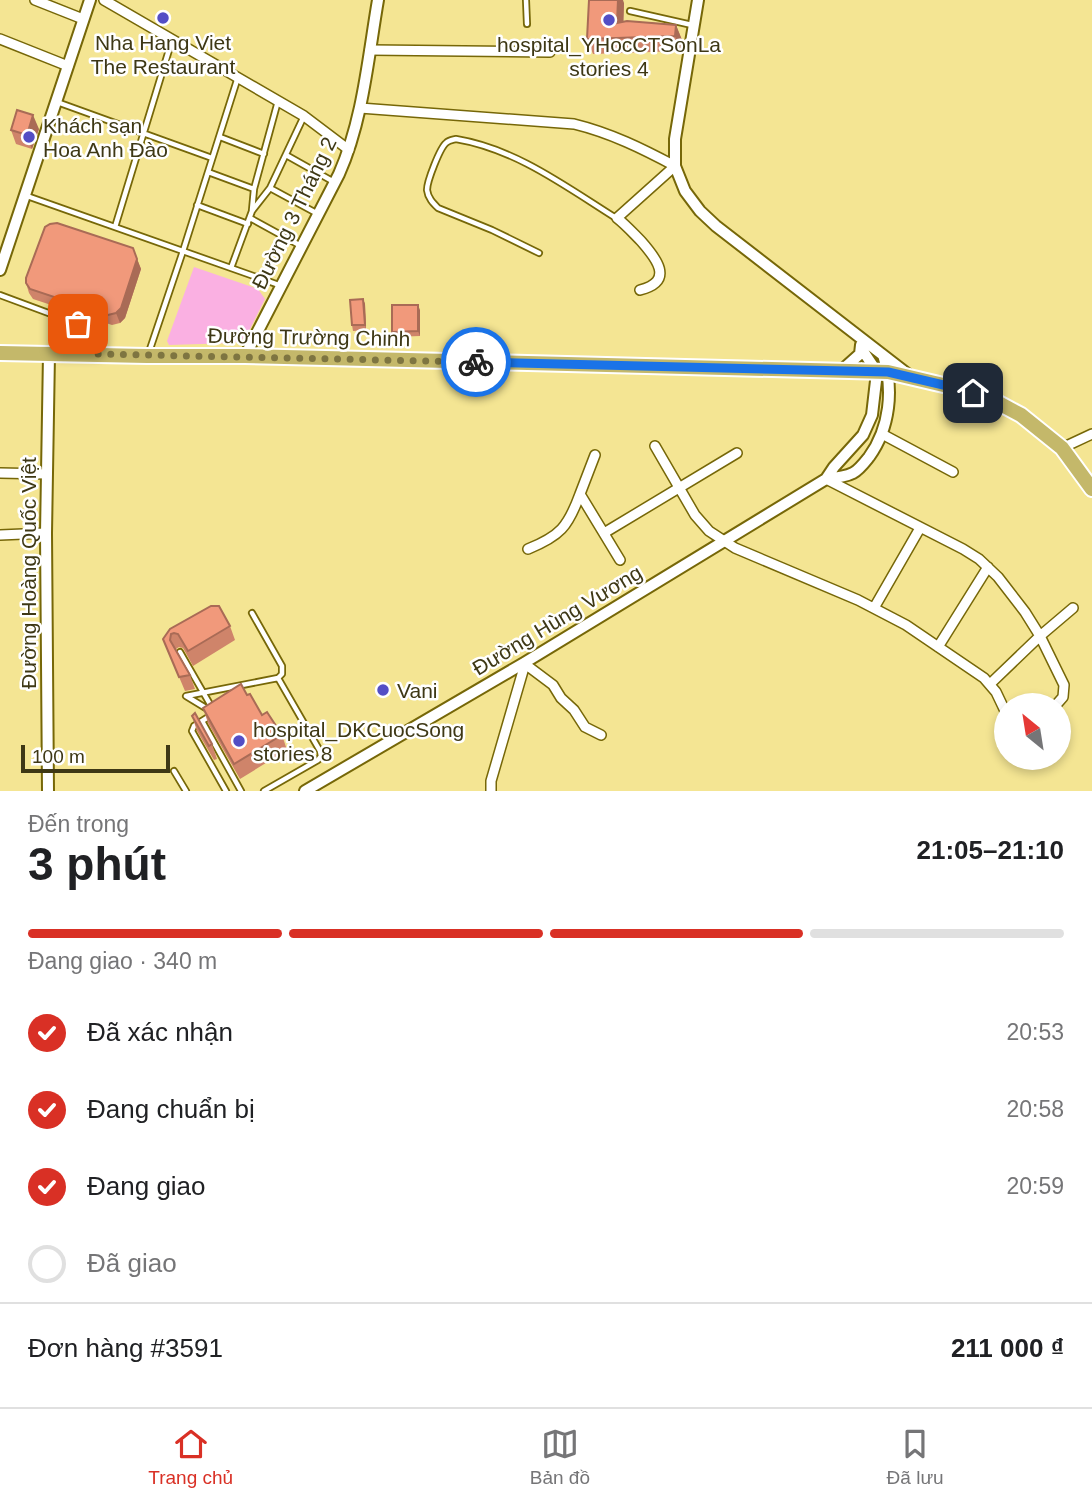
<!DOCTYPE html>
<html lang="vi">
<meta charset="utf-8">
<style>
body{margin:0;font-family:Arial,sans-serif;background:#f6f6f6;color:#202124;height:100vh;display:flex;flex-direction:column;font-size:26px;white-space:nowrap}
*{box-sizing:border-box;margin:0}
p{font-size:23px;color:#757577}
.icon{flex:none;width:38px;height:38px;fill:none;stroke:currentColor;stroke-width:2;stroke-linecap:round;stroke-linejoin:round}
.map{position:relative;height:791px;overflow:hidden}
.panel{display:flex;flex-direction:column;background:#fff;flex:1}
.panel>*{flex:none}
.needle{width:46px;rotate:330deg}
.controls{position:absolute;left:994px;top:693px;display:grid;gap:14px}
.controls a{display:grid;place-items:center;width:77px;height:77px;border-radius:50%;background:#fff;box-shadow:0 4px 10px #0003;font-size:35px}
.scale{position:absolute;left:21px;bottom:18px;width:149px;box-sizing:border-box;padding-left:7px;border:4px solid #3e3815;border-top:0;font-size:19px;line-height:24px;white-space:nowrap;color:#3e3815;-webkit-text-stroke:5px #fff;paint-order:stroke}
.pin{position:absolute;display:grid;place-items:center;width:60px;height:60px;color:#fff;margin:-30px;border-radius:14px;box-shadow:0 4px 10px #0006}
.courier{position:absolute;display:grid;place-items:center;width:70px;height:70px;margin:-35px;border:5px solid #1a73e8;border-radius:50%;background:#fff;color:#222;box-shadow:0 2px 9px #0007}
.summary em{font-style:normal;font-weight:600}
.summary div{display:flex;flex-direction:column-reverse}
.summary{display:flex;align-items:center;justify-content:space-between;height:119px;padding:0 28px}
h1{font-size:46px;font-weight:600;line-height:52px}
.bar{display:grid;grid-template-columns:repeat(4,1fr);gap:10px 7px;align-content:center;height:84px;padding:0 28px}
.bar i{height:9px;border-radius:5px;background:#e0e0e0}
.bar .selected{background:#d93025}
.bar p{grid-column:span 4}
.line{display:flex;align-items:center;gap:18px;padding:0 28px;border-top:2px solid #e0e0e0}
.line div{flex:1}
ol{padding:0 28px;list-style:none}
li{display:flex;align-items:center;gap:21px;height:77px}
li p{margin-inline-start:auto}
li .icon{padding:7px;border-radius:50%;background:#d93025;color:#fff;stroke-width:4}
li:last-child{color:#757577}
li i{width:38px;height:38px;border:4px solid #e0e0e0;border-radius:50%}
.menu{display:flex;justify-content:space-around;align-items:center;height:98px;border-top:2px solid #e0e0e0;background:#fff;font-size:19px;color:#757577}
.menu a{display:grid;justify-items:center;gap:4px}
.menu .selected{color:#d93025}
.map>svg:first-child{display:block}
</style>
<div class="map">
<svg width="1092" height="791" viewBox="0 0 1092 791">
<rect width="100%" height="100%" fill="#f4e593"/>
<path fill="#fab0e2" d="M194 267 258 289 265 299 246 337 234 343 169 345 167 341Z"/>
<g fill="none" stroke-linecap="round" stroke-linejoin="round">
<defs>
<path id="service" d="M526 0 527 24
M630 11 692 25
M57 102 212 158
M220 137 264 154
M286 155 334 182
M208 172 254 189
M270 188 318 214
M27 196 279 285
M197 205 248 224
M252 210 254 189 278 101
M250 218 301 246
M115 227 172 40
M539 253 492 230 438 208C433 203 428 198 427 190 427 181 440 148 446 143 449 140 452 140 456 139 516 149 565 186 616 218
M231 268 252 211 270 188 304 116
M0 295 78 324C88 332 92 341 96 353
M149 352 183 251 238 77
M252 613 282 666V674L278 678
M180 652 211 706
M209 710 186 696 278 678 320 751 321 756 318 760 264 791
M210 716 194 726 192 731 226 791
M202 721 241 791
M174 771 186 791"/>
<path id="minor" d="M35 0 83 19
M104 0 304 116 349 150
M0 39 68 66
M370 50 550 52
M360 108 574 124C611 133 643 149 675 166L617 218C626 225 633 233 641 241 656 258 675 281 640 290
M882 434 953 472
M655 446 695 515 709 531 735 548 858 600 906 625 984 678 996 692 1006 713
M1062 448 1092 434
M595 455 580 494 620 560
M0 473 47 474
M826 479 963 549 979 559 998 577 1025 612 1040 636 1064 685 1063 697 1056 705
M604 533 737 453
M0 535 46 533
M528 549C560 536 568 527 580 494
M874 608 920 528
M938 647 988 567
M525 664 553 685 561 698 574 710 585 727 601 735
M990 684 1040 636 1073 608
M491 791V781L525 664 524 663"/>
<path id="tertiary" d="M698 0 675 139V166L685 191 700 211 716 226 910 376
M0 270 90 0
M245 356 339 174C363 120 368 58 378 0
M841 371 860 354 861 345
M826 479 834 467 863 435 872 415 877 372 861 348
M48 791 46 533 49 354
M305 791 524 663 826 479C835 478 845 477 853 473 859 470 865 462 869 457 890 428 894 389 883 355"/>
<path id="primary" d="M0 353 147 356H245L888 372 952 387 993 400 1021 415 1062 448 1092 489"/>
</defs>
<use href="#service" stroke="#766708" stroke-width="8"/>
<use href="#minor" stroke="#766708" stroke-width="12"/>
<use href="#tertiary" stroke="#766708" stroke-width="14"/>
<use href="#primary" stroke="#fff" stroke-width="18"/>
<use href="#service" stroke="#fff" stroke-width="4.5"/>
<use href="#minor" stroke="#fff" stroke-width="9"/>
<use href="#tertiary" stroke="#fff" stroke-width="10"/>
<use href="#primary" stroke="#c4b86a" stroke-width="14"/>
</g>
<path fill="#cf846a" d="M624 3 623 22 676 25 682 40 680 51 593 54 587 39Z
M39 129 32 149 16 144 11 130Z
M133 248 141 269 125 318 120 323 112 325 33 299 29 293 26 283Z
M363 299 365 304 366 330 353 331 352 325Z
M420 310V336L394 337 392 332Z
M230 626 235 640 193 666 183 648 179 647 176 649 190 675 195 689 185 691 163 639 170 629Z
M247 695 262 715 282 735 287 750 240 779 208 723 203 708Z
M192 716 212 744 217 759 214 760 197 731Z"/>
<path fill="#a96b56" d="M618 0H623L624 3 623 38 617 23Z
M676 25 682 40 680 51 675 36Z
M33 115 39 129 32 149 27 135Z
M137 259 141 269 125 318 120 323 116 313Z
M363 299 365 304 366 330 365 325Z
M418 305 420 310V336L418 331Z"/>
<path fill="#f1997b" stroke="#a96b56" stroke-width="2" d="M589 0H618L617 23 627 21 676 25 675 36 587 39Z
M17 110 33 115 27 135 11 130Z
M57 223 133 248 137 259 121 308 116 313 108 315 30 289 26 283V278L45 227 50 224Z
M363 299 365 325H352L350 300Z
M392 305H418V331L392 332Z
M211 606H219L230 626 188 651 178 634 174 633 171 634 170 640 190 675 179 677 163 639 170 629Z
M241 684 247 695 250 694 262 715 267 712 282 735 234 764 203 708Z
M195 713 212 744 209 746 192 716Z"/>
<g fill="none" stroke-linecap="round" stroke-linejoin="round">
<path stroke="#7e7541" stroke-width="7" stroke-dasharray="0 12.6" d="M78 324C89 333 92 341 96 354L476 362"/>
<path stroke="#1a73e8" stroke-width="9" d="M476 362 888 372 952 387 973 393"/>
</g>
<g fill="#534ec5" stroke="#fff" stroke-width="2.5">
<circle cx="163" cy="18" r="7"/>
<circle cx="609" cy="20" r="7"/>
<circle cx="29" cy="137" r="7"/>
<circle cx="383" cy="690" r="7"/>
<circle cx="239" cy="741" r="7"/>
</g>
<g text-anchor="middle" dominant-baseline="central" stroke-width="5" stroke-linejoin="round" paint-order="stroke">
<g font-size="21" fill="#3e3815" stroke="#fff" text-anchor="start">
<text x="163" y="42" text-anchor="middle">Nha Hang Viet<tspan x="163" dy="24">The Restaurant</tspan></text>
<text x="609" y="44" text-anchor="middle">hospital_YHocCTSonLa<tspan x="609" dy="24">stories 4</tspan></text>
<text x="43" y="125">Khách sạn<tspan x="43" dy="24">Hoa Anh Đào</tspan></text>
<text x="397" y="690">Vani</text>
<text x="253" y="729">hospital_DKCuocSong<tspan x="253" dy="24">stories 8</tspan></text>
</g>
<g font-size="21" fill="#3e3815" stroke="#fff">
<text transform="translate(294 213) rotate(-64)">Đường 3 Tháng 2</text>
<text transform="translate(309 337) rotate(1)">Đường Trường Chinh</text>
<text transform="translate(28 573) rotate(-90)">Đường Hoàng Quốc Việt</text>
<text transform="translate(557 620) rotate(-31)">Đường Hùng Vương</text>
</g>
</g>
</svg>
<div class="controls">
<a><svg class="needle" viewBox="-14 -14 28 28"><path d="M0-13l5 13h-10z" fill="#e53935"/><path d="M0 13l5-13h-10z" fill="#757577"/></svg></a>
</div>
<div class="scale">100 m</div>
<div class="pin" style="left:78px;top:324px;background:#ea580c"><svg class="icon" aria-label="bag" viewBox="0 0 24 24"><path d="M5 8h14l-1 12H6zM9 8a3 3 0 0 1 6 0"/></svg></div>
<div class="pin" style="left:973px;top:393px;background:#1f2937"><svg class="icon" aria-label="home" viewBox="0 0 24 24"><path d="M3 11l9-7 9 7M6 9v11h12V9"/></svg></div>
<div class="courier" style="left:476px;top:362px"><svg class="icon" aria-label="bike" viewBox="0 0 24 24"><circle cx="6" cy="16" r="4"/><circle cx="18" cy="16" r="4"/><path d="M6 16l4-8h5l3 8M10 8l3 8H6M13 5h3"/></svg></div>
</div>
<section class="panel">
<div class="summary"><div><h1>3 phút</h1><p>Đến trong</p></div><em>21:05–21:10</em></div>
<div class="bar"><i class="selected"></i><i class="selected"></i><i class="selected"></i><i></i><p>Đang giao · 340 m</p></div>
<ol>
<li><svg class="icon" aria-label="check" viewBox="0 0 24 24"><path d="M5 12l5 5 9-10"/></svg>Đã xác nhận<p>20:53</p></li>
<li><svg class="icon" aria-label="check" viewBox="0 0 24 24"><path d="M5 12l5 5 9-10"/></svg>Đang chuẩn bị<p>20:58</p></li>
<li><svg class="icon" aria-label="check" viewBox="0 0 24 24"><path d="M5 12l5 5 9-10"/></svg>Đang giao<p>20:59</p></li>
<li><i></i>Đã giao</li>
</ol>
<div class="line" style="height:91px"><div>Đơn hàng #3591</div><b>211 000 ₫</b></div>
</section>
<nav class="menu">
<a class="selected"><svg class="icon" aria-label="home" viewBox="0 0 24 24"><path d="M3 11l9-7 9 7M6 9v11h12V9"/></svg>Trang chủ</a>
<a><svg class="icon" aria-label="map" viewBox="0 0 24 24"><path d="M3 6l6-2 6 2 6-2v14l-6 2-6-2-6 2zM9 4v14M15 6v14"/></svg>Bản đồ</a>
<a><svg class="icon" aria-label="saved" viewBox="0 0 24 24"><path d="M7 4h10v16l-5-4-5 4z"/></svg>Đã lưu</a>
</nav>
